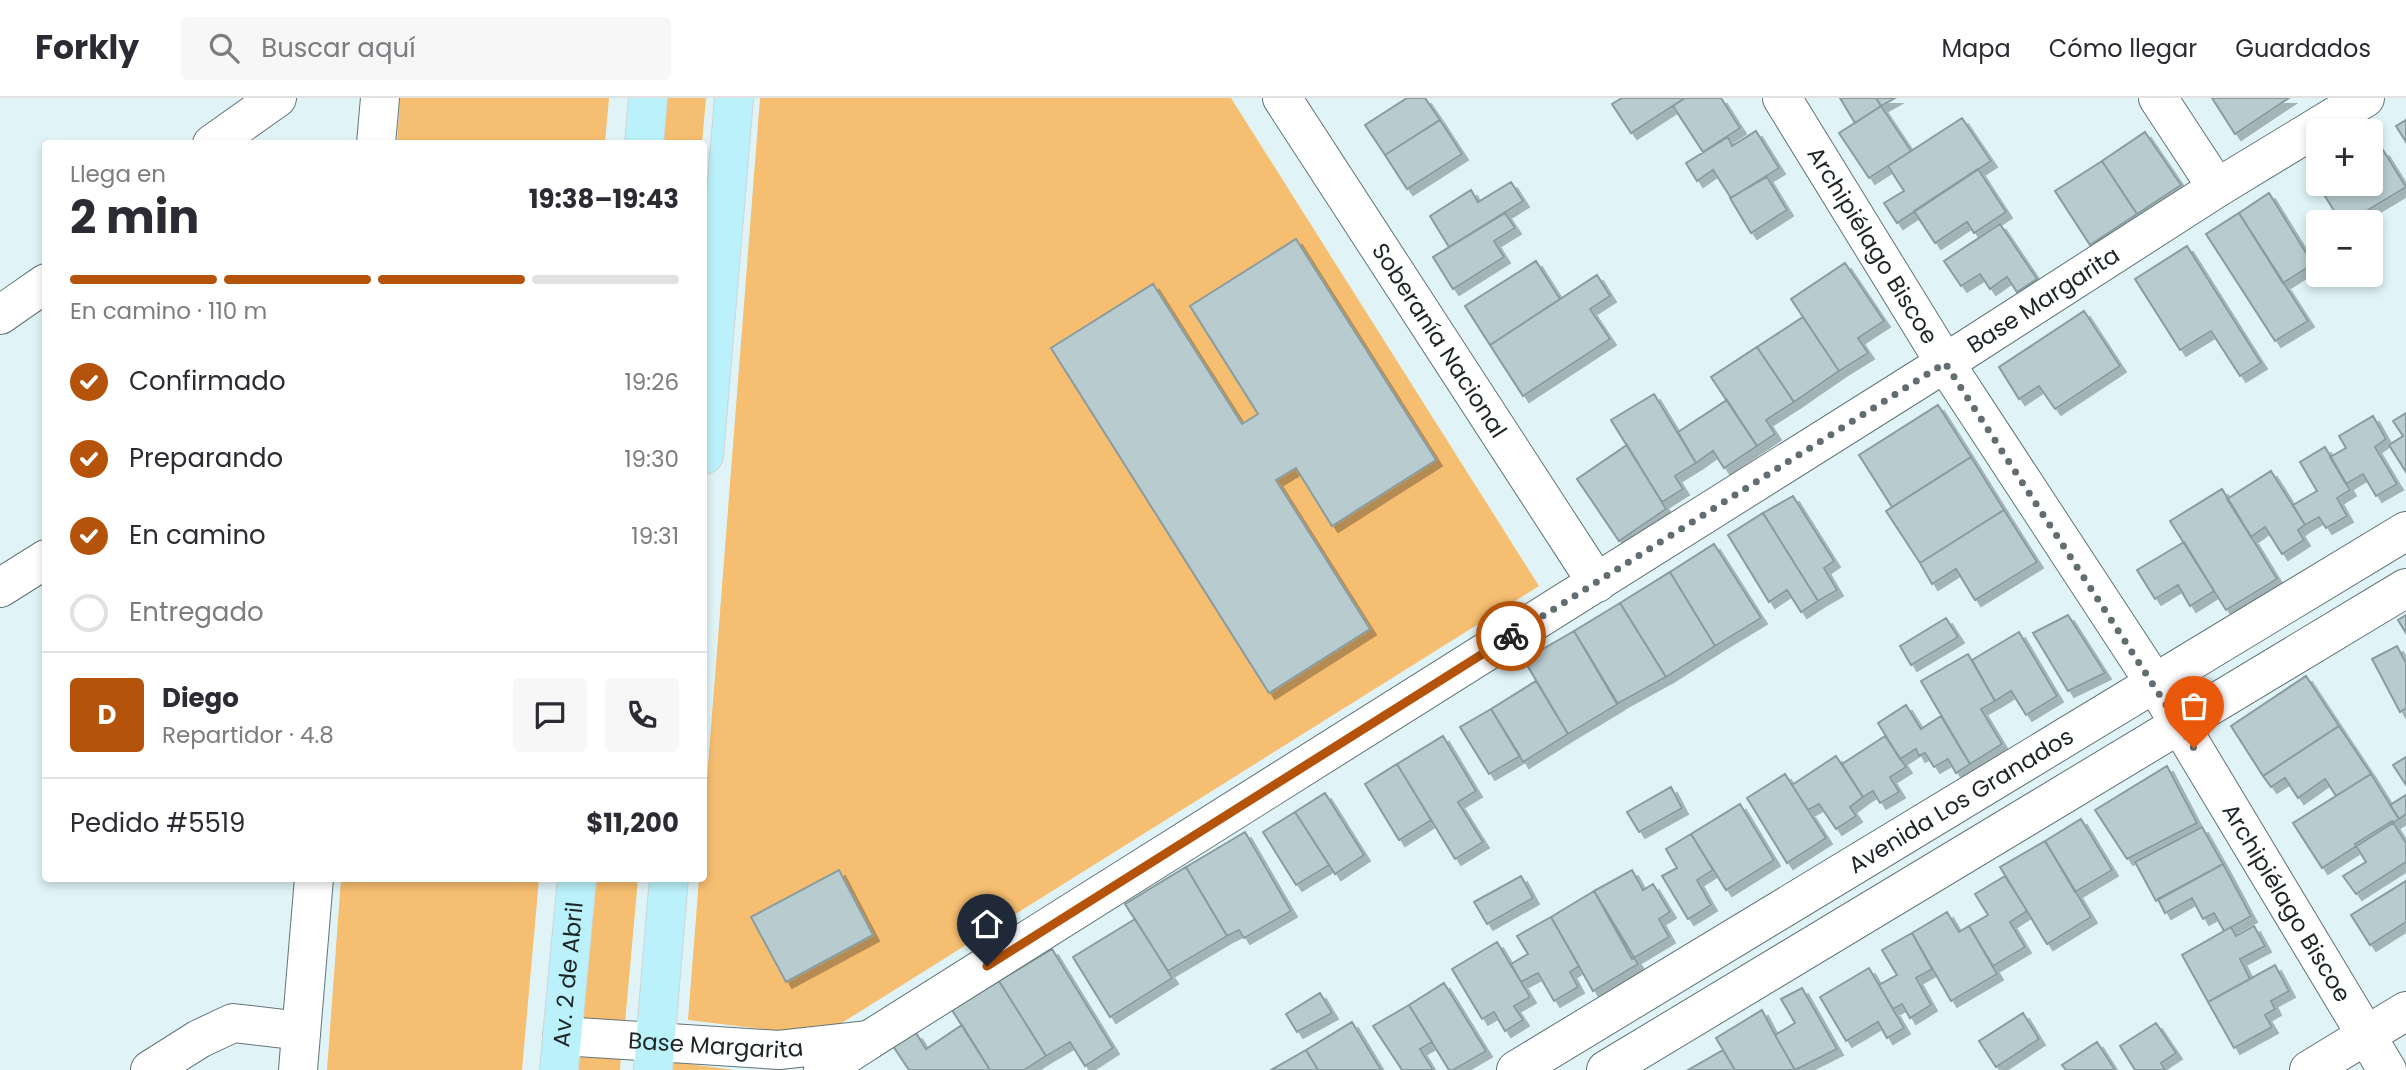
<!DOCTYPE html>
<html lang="es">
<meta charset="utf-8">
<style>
body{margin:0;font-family:Poppins,sans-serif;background:#f7f7f7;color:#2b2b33;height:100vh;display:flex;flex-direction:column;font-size:26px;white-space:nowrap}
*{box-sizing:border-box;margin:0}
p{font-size:23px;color:#7c7c81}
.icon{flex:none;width:38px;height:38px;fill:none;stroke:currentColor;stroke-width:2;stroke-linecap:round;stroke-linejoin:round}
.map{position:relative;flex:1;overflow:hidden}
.sheet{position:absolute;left:42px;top:42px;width:665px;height:742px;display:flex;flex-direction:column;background:#fff;border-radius:7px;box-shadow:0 4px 10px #0003}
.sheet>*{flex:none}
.tools{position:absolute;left:2306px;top:21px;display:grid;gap:14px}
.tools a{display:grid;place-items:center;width:77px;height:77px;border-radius:7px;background:#fff;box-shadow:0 4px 10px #0003;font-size:35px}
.pin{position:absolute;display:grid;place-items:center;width:60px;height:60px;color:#fff;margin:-72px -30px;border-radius:50% 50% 50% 0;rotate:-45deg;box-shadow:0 0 7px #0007}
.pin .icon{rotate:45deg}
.courier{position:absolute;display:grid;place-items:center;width:70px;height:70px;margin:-35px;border:5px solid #b45309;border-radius:50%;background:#fff;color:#222;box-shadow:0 2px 9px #0007}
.head em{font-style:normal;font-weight:700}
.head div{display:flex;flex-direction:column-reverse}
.head{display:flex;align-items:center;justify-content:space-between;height:119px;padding:0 28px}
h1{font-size:46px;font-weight:700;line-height:52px}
.bar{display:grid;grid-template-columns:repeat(4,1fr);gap:10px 7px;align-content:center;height:84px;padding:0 28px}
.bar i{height:9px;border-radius:5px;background:#e1e1e2}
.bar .active{background:#b45309}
.bar p{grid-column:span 4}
.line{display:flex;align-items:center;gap:18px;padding:0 28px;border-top:2px solid #e1e1e2}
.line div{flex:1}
.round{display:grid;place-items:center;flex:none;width:74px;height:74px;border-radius:7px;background:#f7f7f7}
ol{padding:0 28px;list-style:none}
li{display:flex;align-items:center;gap:21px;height:77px}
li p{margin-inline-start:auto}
li .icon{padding:7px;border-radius:50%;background:#b45309;color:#fff;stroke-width:4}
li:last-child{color:#7c7c81}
li i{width:38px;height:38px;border:4px solid #e1e1e2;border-radius:50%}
header{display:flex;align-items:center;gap:42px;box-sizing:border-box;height:98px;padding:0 35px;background:#fff;border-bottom:2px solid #e1e1e2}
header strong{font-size:33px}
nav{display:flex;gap:38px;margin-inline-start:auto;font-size:24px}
.search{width:490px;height:63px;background:#f7f7f7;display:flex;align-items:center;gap:18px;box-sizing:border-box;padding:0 24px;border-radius:7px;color:#7c7c81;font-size:26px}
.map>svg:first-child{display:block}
</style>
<header>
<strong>Forkly</strong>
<div class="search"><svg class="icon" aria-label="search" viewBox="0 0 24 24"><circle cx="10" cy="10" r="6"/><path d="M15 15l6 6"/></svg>Buscar aquí</div>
<nav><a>Mapa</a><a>Cómo llegar</a><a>Guardados</a></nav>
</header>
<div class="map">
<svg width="2406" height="972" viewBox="0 0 2406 972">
<defs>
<filter id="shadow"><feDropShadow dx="6" dy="6" stdDeviation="0" flood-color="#0004"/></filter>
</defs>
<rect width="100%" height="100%" fill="#e0f4f8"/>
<path fill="#f6be70" d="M400 0H609L605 45H397Z
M663 0H706L702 45 659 46Z
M760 0H1231L1539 488 821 938 688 922 699 781 704 780V720Z
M341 781H539L522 972H327Z
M591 781H638L625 925H578Z
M577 955 621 958 620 972H575Z
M666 963 734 972H666Z"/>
<path fill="#b8ccd0" stroke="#899c9f" stroke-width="2" filter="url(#shadow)" d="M1407 0H1425L1440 22 1385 57 1365 27Z
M1622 0H1685L1631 35 1612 6Z
M1685 0H1721L1740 30 1703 54 1673 8Z
M1840 0H1876L1881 8 1855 25Z
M1876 0H1895L1881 8Z
M2212 0H2289L2235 36Z
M1881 8 1911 53 1869 80 1839 35Z
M1962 20 1991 63 1897 125 1884 105 1904 93 1888 68Z
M1440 22 1462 56 1407 91 1385 57Z
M2406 22V44L2396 28Z
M1756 33 1779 70 1731 100 1713 72 1697 83 1686 65 1728 39 1732 48Z
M2145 34 2181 87 2137 116 2102 63Z
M2383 52 2406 89 2348 124H2341L2320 90 2327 86H2371V59Z
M2102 63 2137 116 2090 147 2055 93Z
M1978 71 2006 114 1974 135 1967 124 1935 145 1914 113Z
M1767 79 1787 112 1751 135 1730 100Z
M1511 84 1523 103 1449 149 1430 118 1471 92 1478 104Z
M2269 95 2313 166 2283 185 2239 115Z
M1505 115 1515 130 1494 143 1504 159 1453 191 1433 159Z
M2239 115 2308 223 2275 243 2206 136Z
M2000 126 2037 181 2017 194 2007 179 1990 191 1980 176 1961 188 1944 163Z
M1296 141 1436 362 1332 428 1296 370 1276 382 1370 531 1269 595 1051 250 1153 186 1242 326 1258 316 1190 208Z
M2187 148 2261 265 2240 278 2211 233 2180 252 2135 181Z
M1536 163 1560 201 1490 247 1465 208Z
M1845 165 1884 223 1858 240 1868 255 1839 273 1791 201Z
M1597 177 1610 198 1590 211 1610 241 1523 298 1490 247Z
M2084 213 2120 268 2055 311 2039 288 2019 301 1999 269Z
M1803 219 1839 273 1794 304 1757 249Z
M1757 249 1794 304 1766 322 1775 336 1757 348 1711 279Z
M1654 296 1696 365 1675 378 1683 391 1662 404 1611 322Z
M1727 302 1757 348 1724 370 1713 353 1696 365 1678 334Z
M1938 307 1971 359 1892 409 1859 357Z
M2406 315V374L2389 347 2403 338 2393 323Z
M2373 318 2386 341 2375 349 2397 386 2376 398 2363 376 2346 386 2330 359 2346 350 2339 338Z
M1627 347 1666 411 1619 443 1577 381Z
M2325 349 2350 392 2337 400 2347 418 2326 430 2319 419 2305 427 2293 407 2317 393 2300 364Z
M1971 359 2004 412 1920 465 1886 413Z
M2271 373 2305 427 2298 432 2304 442 2282 456 2265 429 2251 439 2227 401Z
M2222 391 2277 481 2226 512 2170 423Z
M1793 398 1834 463 1824 470 1837 492 1818 503 1763 415Z
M2004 412 2037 464 1975 502 1956 471 1932 486 1920 465Z
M1763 415 1818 503 1801 514 1787 492 1769 504 1728 437Z
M2184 444 2214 493 2190 508 2178 487 2155 501 2137 472Z
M1714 446 1761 520 1715 548 1670 474Z
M1670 474 1715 548 1666 579 1620 505Z
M1620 505 1666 579 1617 606 1574 533Z
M2068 517 2105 575 2068 593 2033 535Z
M2406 517V535L2398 522Z
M1946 520 1958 539 1911 567 1900 548Z
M1574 533 1618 606 1568 636 1524 562Z
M2019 534 2057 598 2026 617 2011 593 1995 603 1972 562Z
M2397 548 2406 565V610L2400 614 2372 561Z
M1968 556 1995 603 1981 611 2002 646 1970 666 1921 583Z
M2306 578 2339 628 2263 678 2231 628Z
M1536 583 1568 636 1523 664 1491 611Z
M1906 607 1921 631 1941 618 1970 666 1956 675 1948 661 1934 669 1925 655 1919 658 1916 651 1900 661 1878 625Z
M1491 611 1520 658 1489 676 1460 629Z
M2339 628 2371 676 2336 698 2325 681 2298 700 2285 680 2271 689 2263 678Z
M1443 638 1476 693 1458 704 1483 744 1455 761 1397 666Z
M1885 638 1906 669 1890 679 1899 694 1880 705 1873 693 1863 699 1842 666Z
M1836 658 1863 699 1850 709 1856 718 1836 731 1819 706 1808 712 1792 687Z
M2406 659V687L2393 667Z
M1397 666 1431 722 1399 742 1365 686Z
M2167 668 2197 725 2127 761 2095 712Z
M1785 676 1826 740 1787 765 1747 700Z
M2371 676 2399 721 2322 770 2293 725Z
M1671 689 1682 710 1639 734 1627 714Z
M1325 695 1364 757 1335 776 1295 714Z
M2406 697V716L2399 721 2390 707Z
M1740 706 1774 762 1726 792 1691 736Z
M1295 714 1329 767 1296 787 1263 734Z
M2081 721 2112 772 2075 794 2045 743Z
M2392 723 2406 745V764L2356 796 2343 778 2366 764 2355 746Z
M2202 729 2223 766 2156 803 2135 764Z
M1245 734 1291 813 1244 840 1239 832 1227 838 1186 769Z
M1691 736 1713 772 1697 782 1711 807 1688 821 1662 778 1677 770 1666 751Z
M2045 743 2091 819 2047 846 2000 769Z
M2223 766 2251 818 2224 833 2214 815 2203 821 2192 800 2165 815 2158 801Z
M1186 769 1227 838 1168 873 1125 806Z
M839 772 873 837 786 884 751 819Z
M1632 772 1643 792 1653 786 1670 814 1659 821 1669 839 1632 861 1594 793Z
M1521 778 1533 800 1487 826 1474 804Z
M2005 778 2027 813 2010 824 2025 849 1993 868 1969 828 1988 817 1975 796Z
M2406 783V824L2370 847 2351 817Z
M1594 793 1638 866 1593 893 1551 819Z
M1947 814 1959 834 1969 828 1997 876 1951 903 1912 835Z
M1551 819 1579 868 1570 874 1578 889 1554 903 1538 875 1521 884 1511 866 1528 856 1517 838Z
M1135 821 1172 880 1110 919 1073 859Z
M2254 828 2265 848 2240 861 2250 881 2208 904 2182 857 2231 829 2236 838Z
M1912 835 1932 871 1916 880 1931 907 1910 920 1902 906 1893 911 1879 887 1897 877 1882 852Z
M1497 844 1530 899 1514 908 1523 922 1505 933 1494 914 1482 921 1452 871Z
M1052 851 1113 950 1085 968 1070 944 1046 958 999 883Z
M2275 867 2289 893 2271 903 2275 911 2265 917 2272 929 2234 950 2208 904Z
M1869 870 1904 930 1887 940 1878 924 1846 943 1820 899Z
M999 883 1046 958 1024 972H990L952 912Z
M1444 885 1486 953 1453 972H1449L1409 907Z
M1802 890 1837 951 1795 972 1775 937 1795 925 1781 901Z
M1320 895 1332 915 1297 934 1286 916Z
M1409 907 1432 944 1420 951 1433 972H1402L1373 928Z
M1762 912 1775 937 1795 972H1735L1716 940Z
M2023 915 2039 941 1996 969 1979 943Z
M1352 924 1381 972H1318L1306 952Z
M2156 925 2176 955 2161 965 2165 972H2135L2120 948Z
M962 927 990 972H909L893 948 916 935 926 951Z
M2097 944 2115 972H2066L2062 967Z
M1306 952 1318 972H1271Z
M1723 952 1735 972H1688Z"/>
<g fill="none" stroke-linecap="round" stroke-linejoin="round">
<defs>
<g id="minor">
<path id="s1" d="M1282 0 1597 485"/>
<path id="s2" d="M1782 0 1945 265 2154 584 2387 972"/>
<path d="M2158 0 2217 90"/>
<path d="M212 46 277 0"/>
<path d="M376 46 380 0"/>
<path d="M0 217 46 185"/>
<path d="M0 490 46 461"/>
<path id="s3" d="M562 938 779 952 869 942 823 972"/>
<path id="s4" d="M869 942 1945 265 2217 90 2365 0"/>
<path d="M150 972 199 941 233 925 301 933"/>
<path d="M298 972 314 780"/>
<path id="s5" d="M1516 972 2406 433"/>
<path d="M1606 972 2406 490"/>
<path d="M2309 972 2406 913"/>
</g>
<g id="major">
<path d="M644 46 648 0"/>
<path d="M704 357 734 0"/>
<path id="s6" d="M559 972 577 780"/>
<path d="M653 972 669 780"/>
</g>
</defs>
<use href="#minor" stroke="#617477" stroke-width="40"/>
<use href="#major" stroke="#d2d3d4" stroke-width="40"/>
<use href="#minor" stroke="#fff" stroke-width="38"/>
<use href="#major" stroke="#bbf1fa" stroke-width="38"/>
</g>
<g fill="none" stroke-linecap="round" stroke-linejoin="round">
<path stroke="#616d70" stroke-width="7" stroke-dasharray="0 12.6" d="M1511 538 1945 265 2194 650"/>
<path stroke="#b45309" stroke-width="9" d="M987 868 1511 538"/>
</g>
<g text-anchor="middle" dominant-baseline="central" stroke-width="5" stroke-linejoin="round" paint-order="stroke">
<g font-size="23" fill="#1d2526" stroke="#fafeff">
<text stroke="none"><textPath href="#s2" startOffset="173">Archipiélago Biscoe</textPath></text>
<text stroke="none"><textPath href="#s4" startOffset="1388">Base Margarita</textPath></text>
<text stroke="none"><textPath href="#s1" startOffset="289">Soberanía Nacional</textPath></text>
<text stroke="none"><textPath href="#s5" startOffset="520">Avenida Los Granados</textPath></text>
<text stroke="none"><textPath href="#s2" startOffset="950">Archipiélago Biscoe</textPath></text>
<text stroke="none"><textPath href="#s6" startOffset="96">Av. 2 de Abril</textPath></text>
<text stroke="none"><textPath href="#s3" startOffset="154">Base Margarita</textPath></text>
</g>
</g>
</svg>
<div class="tools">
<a>+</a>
<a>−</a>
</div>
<div class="pin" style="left:2194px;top:650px;background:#ea580c"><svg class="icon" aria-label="bag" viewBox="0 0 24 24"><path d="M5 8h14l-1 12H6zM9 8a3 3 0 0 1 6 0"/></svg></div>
<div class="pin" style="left:987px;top:868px;background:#1f2937"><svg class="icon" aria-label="home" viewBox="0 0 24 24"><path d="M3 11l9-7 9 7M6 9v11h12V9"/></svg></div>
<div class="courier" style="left:1511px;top:538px"><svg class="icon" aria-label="bike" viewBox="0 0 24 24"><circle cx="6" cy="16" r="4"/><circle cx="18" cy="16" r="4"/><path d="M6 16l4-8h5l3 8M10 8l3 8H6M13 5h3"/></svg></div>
<section class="sheet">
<div class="head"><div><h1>2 min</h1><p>Llega en</p></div><em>19:38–19:43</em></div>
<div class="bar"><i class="active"></i><i class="active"></i><i class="active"></i><i></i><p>En camino · 110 m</p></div>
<ol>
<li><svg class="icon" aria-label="check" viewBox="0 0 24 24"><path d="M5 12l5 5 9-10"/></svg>Confirmado<p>19:26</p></li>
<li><svg class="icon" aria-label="check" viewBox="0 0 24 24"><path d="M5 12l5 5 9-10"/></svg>Preparando<p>19:30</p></li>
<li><svg class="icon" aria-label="check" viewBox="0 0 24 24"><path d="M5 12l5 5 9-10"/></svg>En camino<p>19:31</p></li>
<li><i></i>Entregado</li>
</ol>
<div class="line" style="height:126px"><b class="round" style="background:#b45309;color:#fff">D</b><div><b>Diego</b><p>Repartidor · 4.8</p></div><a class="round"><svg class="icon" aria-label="chat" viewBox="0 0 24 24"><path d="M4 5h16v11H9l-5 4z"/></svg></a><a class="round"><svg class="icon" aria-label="phone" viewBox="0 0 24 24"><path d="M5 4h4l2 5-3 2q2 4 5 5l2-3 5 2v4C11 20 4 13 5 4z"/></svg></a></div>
<div class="line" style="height:91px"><div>Pedido #5519</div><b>$11,200</b></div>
</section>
</div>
